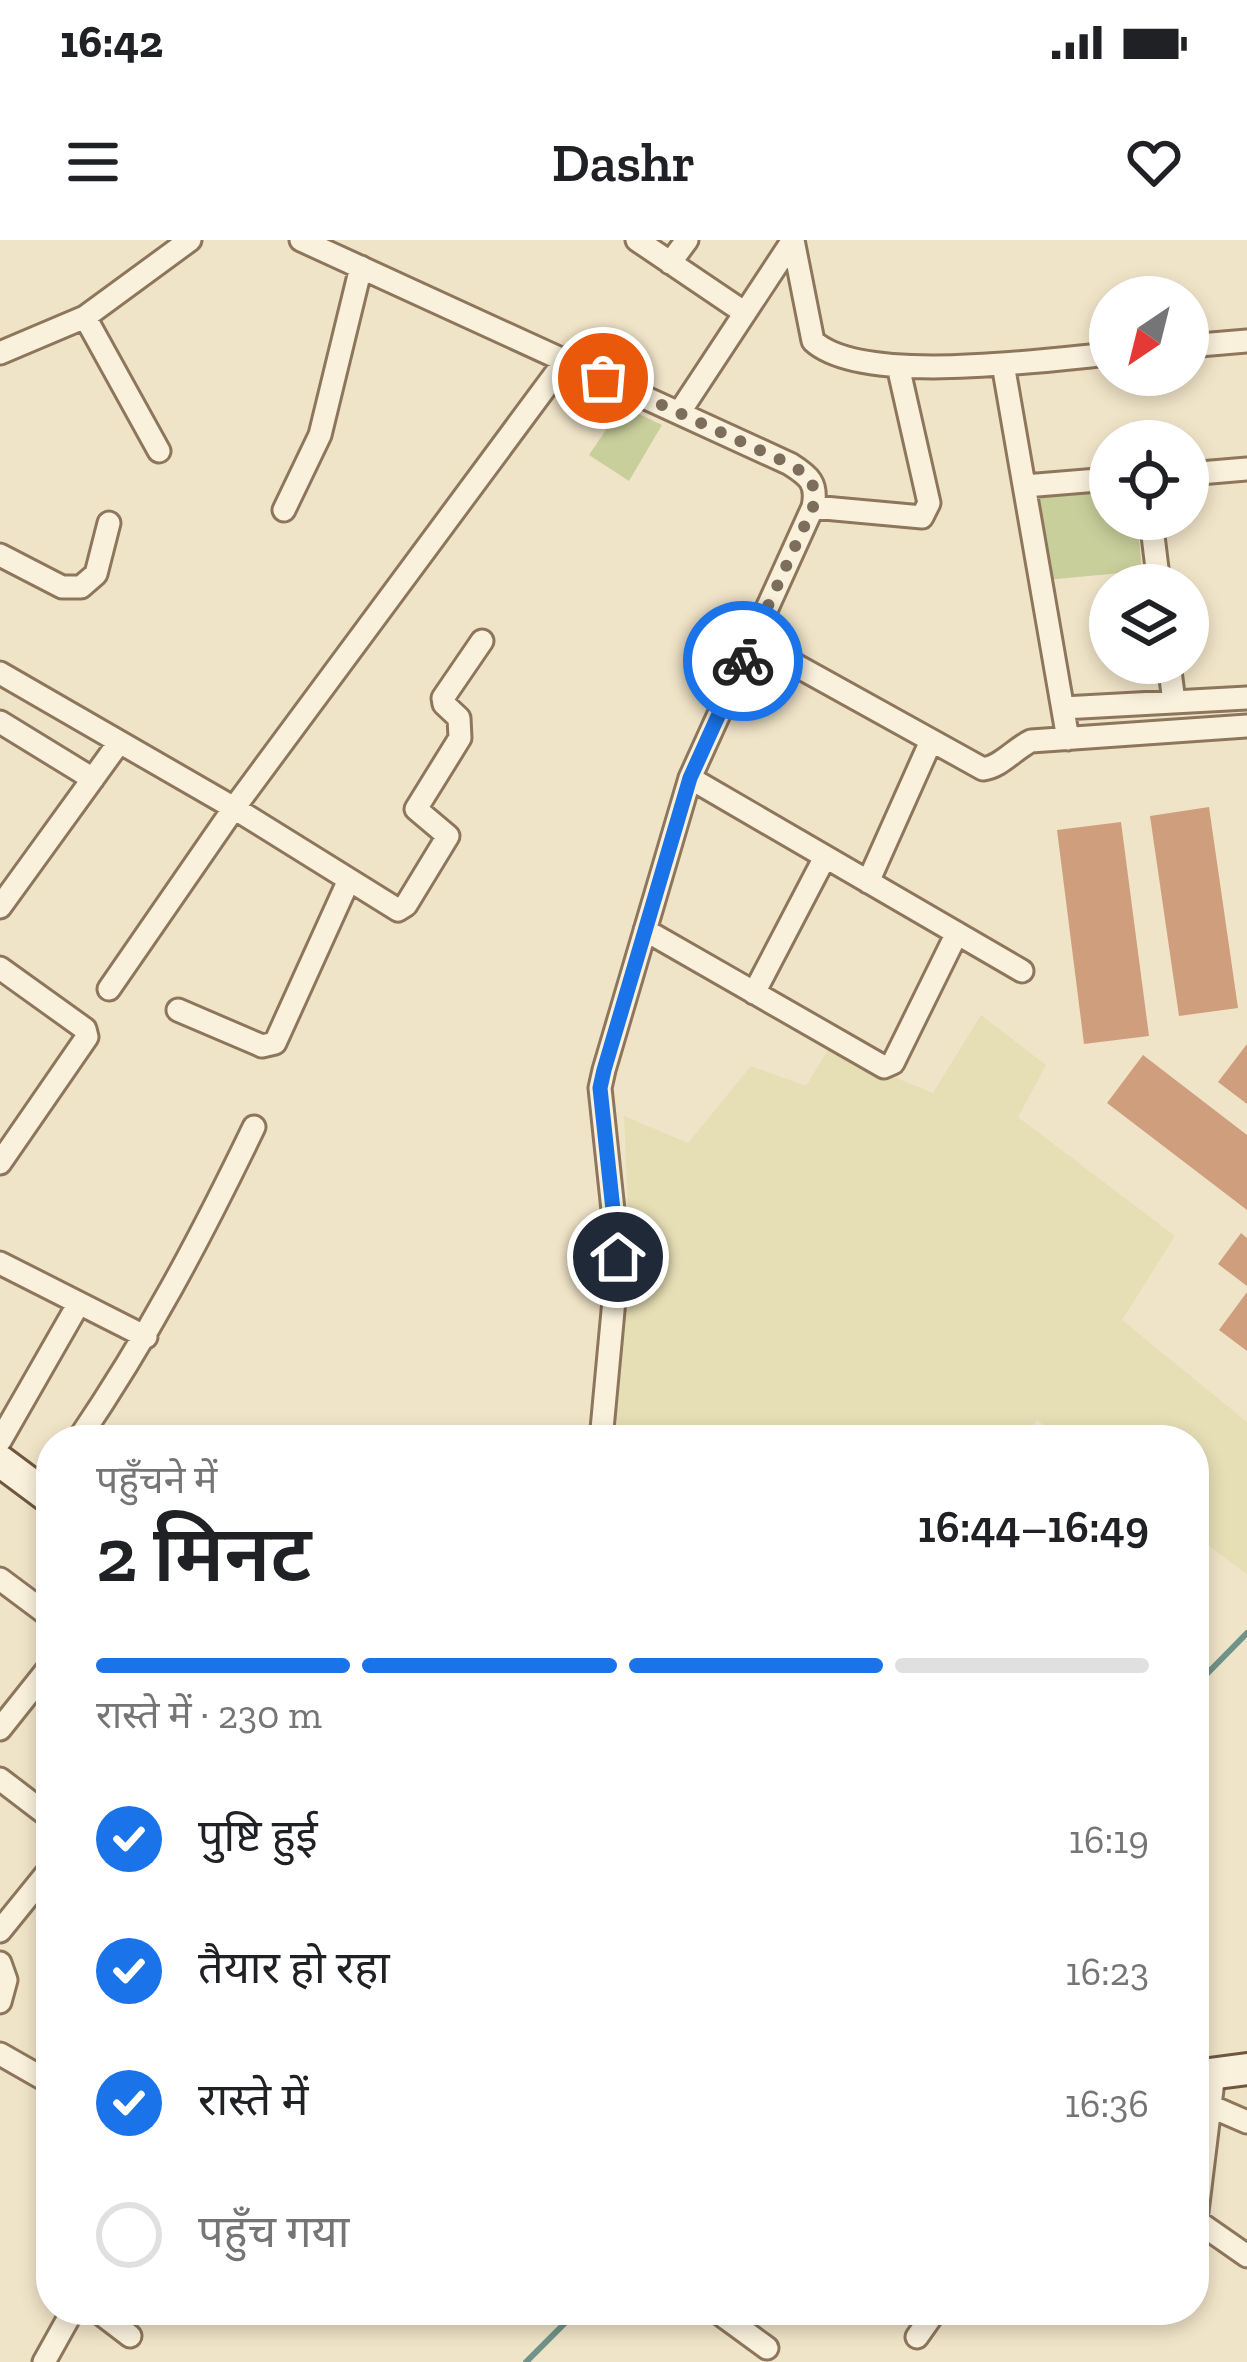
<!DOCTYPE html>
<html lang="hi">
<meta charset="utf-8">
<style>
body{margin:0;font-family:"Zilla Slab","Noto Sans Devanagari",serif;background:#f6f6f6;color:#202124;height:100vh;display:flex;flex-direction:column;font-size:45px;white-space:nowrap}
*{box-sizing:border-box;margin:0}
p{font-size:39px;color:#757577}
.icon{flex:none;width:66px;height:66px;fill:none;stroke:currentColor;stroke-width:2;stroke-linecap:round;stroke-linejoin:round}
.map{position:relative;flex:1;overflow:hidden}
.details{position:absolute;left:36px;top:1185px;width:1173px;height:900px;display:flex;flex-direction:column;background:#fff;border-radius:48px;box-shadow:0 6px 18px #0003}
.details>*{flex:none}
.needle{width:78px;rotate:215deg}
.controls{position:absolute;left:1089px;top:36px;display:grid;gap:24px}
.controls a{display:grid;place-items:center;width:120px;height:120px;border-radius:50%;background:#fff;box-shadow:0 6px 18px #0003;font-size:60px}
.pin{position:absolute;display:grid;place-items:center;width:102px;height:102px;color:#fff;margin:-51px;border:6px solid #fff;border-radius:50%;box-shadow:0 3px 12px #0007}
.courier{position:absolute;display:grid;place-items:center;width:120px;height:120px;margin:-60px;border:9px solid #1a73e8;border-radius:50%;background:#fff;color:#222;box-shadow:0 3px 15px #0007}
.headline em{font-style:normal;font-weight:600}
.headline div{display:flex;flex-direction:column-reverse}
.headline{display:flex;align-items:center;justify-content:space-between;height:204px;padding:0 60px}
h1{font-size:78px;font-weight:600;line-height:90px}
.bar{display:grid;grid-template-columns:repeat(4,1fr);gap:18px 12px;align-content:center;height:144px;padding:0 60px}
.bar i{height:15px;border-radius:9px;background:#e0e0e0}
.bar .current{background:#1a73e8}
.bar p{grid-column:span 4}
ol{padding:0 60px;list-style:none}
li{display:flex;align-items:center;gap:36px;height:132px}
li p{margin-inline-start:auto}
li .icon{padding:12px;border-radius:50%;background:#1a73e8;color:#fff;stroke-width:4}
li:last-child{color:#757577}
li i{width:66px;height:66px;border:6px solid #e0e0e0;border-radius:50%}
.status{display:flex;justify-content:space-between;align-items:center;height:84px;padding:0 60px;background:#fff;direction:ltr}
.status svg{height:33px;fill:currentColor}
header{display:flex;justify-content:space-between;align-items:center;height:156px;padding:0 60px;background:#fff;font-size:54px;font-weight:600}
.map>svg:first-child{display:block}
</style>
<div class="status"><b>16:42</b><svg viewBox="0 0 49 12"><path d="M0 12V9h3v3zM5 12V6h3v6zM10 12V3h3v9zM15 12V0h3v12zM26 1h20v11H26zM47 4h2v5h-2z"/></svg></div>
<header><svg class="icon" aria-label="menu" viewBox="0 0 24 24"><path d="M4 6h16M4 12h16M4 18h16"/></svg>Dashr<svg class="icon" aria-label="heart" viewBox="0 0 24 24"><path d="M12 20l-8-8c-3-5 5-10 8-4 3-6 11-1 8 4z"/></svg></header>
<div class="map">
<svg width="1247" height="2122" viewBox="0 0 1247 2122">
<rect width="100%" height="100%" fill="#f0e4c8"/>
<path fill="#e6deb5" d="M981 775 1046 825 1018 877 1175 996 1122 1080 1247 1182V1334L1194 1295V1200H1065L1037 1180 1022 1200H609L631 1044 624 876 688 903 751 826 806 846 828 810 933 853Z"/>
<path fill="#c9cf9b" d="M622 166 662 185 629 241 589 215Z
M1110 248V279H1137L1142 331 1046 340 1036 255Z"/>
<g fill="none" stroke-linecap="round" stroke-linejoin="round">
<path stroke="#6f938a" stroke-width="6" d="M1194 1447 1247 1393
M526 2122 578 2070"/>
</g>
<path fill="#cf9f7d" d="M1209 567 1238 768 1179 776 1150 576Z
M1121 582 1149 796 1084 804 1057 590Z
M1247 804V864L1218 842Z
M1143 815 1247 895V970L1107 863Z
M1241 993 1247 998V1046L1218 1024Z
M1247 1052V1111L1219 1090Z"/>
<g fill="none" stroke-linecap="round" stroke-linejoin="round">
<defs>
<path id="street" d="M301 0 790 224C809 236 818 243 813 267L690 538 604 830 600 848 618 1017 601 1200
M637 0 745 73
M793 0 813 101C862 146 1043 120 1110 114
M670 23 687 0
M85 77 159 211
M1188 106 1247 101
M0 113 85 77 190 0
M1003 124 1068 499
M679 173 793 0
M1188 234 1247 229
M1025 246 1110 239
M813 267 922 277 929 263 898 126
M284 270 320 195 361 27
M1151 279 1159 345
M0 315 62 347H81L96 334 109 283
M752 401 983 529C1001 527 1014 509 1031 501L1247 486
M1169 423 1174 462
M0 433 234 568 398 670 406 665 448 596 416 569 460 498 459 478 444 464 443 458 482 401
M1063 468 1247 458
M0 482 93 539
M690 538 1022 731
M868 642 931 501
M0 667 118 504
M645 690 884 827 893 823 957 693
M0 728 85 789 87 797 0 923
M109 749 234 568 565 121
M754 753 825 617
M178 770 262 806 275 803 348 642
M0 1023 146 1097
M78 1200C148 1097 200 999 254 887
M0 1201 79 1063
M0 1339 51 1377
M0 1489 51 1425
M0 1539 51 1578
M0 1691 51 1628
M0 1723 6 1740 0 1762
M0 1814 51 1843
M1210 1866 1247 1882
M1194 1979 1247 2016
M1196 1980 1214 1833
M96 2070 130 2096
M715 2070 767 2108
M917 2097 936 2070
M44 2122 73 2070"/>
<path id="secondary" d="M0 1221 51 1259
M1194 1836 1247 1829"/>
</defs>
<use href="#street" stroke="#8d765c" stroke-width="27"/>
<use href="#secondary" stroke="#6f573f" stroke-width="36"/>
<use href="#street" stroke="#faf1dc" stroke-width="21"/>
<use href="#secondary" stroke="#faf1dc" stroke-width="30"/>
</g>
<g fill="none" stroke-linecap="round" stroke-linejoin="round">
<path stroke="#7c6e5b" stroke-width="12" stroke-dasharray="0 21.6" d="M603 138 790 224C809 236 818 243 813 267L743 421"/>
<path stroke="#1a73e8" stroke-width="15" d="M618 1017 600 848 604 830 690 538 743 421"/>
</g>
</svg>
<div class="controls">
<a><svg class="needle" viewBox="-14 -14 28 28"><path d="M0-13l5 13h-10z" fill="#e53935"/><path d="M0 13l5-13h-10z" fill="#757577"/></svg></a>
<a><svg class="icon" aria-label="locate" viewBox="0 0 24 24"><circle cx="12" cy="12" r="6"/><path d="M12 2v4M12 18v4M2 12h4M18 12h4"/></svg></a>
<a><svg class="icon" aria-label="layers" viewBox="0 0 24 24"><path d="M12 4l9 5-9 5-9-5zM3 14l9 5 9-5"/></svg></a>
</div>
<div class="pin" style="left:603px;top:138px;background:#ea580c"><svg class="icon" aria-label="bag" viewBox="0 0 24 24"><path d="M5 8h14l-1 12H6zM9 8a3 3 0 0 1 6 0"/></svg></div>
<div class="pin" style="left:618px;top:1017px;background:#1f2937"><svg class="icon" aria-label="home" viewBox="0 0 24 24"><path d="M3 11l9-7 9 7M6 9v11h12V9"/></svg></div>
<div class="courier" style="left:743px;top:421px"><svg class="icon" aria-label="bike" viewBox="0 0 24 24"><circle cx="6" cy="16" r="4"/><circle cx="18" cy="16" r="4"/><path d="M6 16l4-8h5l3 8M10 8l3 8H6M13 5h3"/></svg></div>
<section class="details">
<div class="headline"><div><h1>2 मिनट</h1><p>पहुँचने में</p></div><em>16:44–16:49</em></div>
<div class="bar"><i class="current"></i><i class="current"></i><i class="current"></i><i></i><p>रास्ते में · 230 m</p></div>
<ol>
<li><svg class="icon" aria-label="check" viewBox="0 0 24 24"><path d="M5 12l5 5 9-10"/></svg>पुष्टि हुई<p>16:19</p></li>
<li><svg class="icon" aria-label="check" viewBox="0 0 24 24"><path d="M5 12l5 5 9-10"/></svg>तैयार हो रहा<p>16:23</p></li>
<li><svg class="icon" aria-label="check" viewBox="0 0 24 24"><path d="M5 12l5 5 9-10"/></svg>रास्ते में<p>16:36</p></li>
<li><i></i>पहुँच गया</li>
</ol>
</section>
</div>
